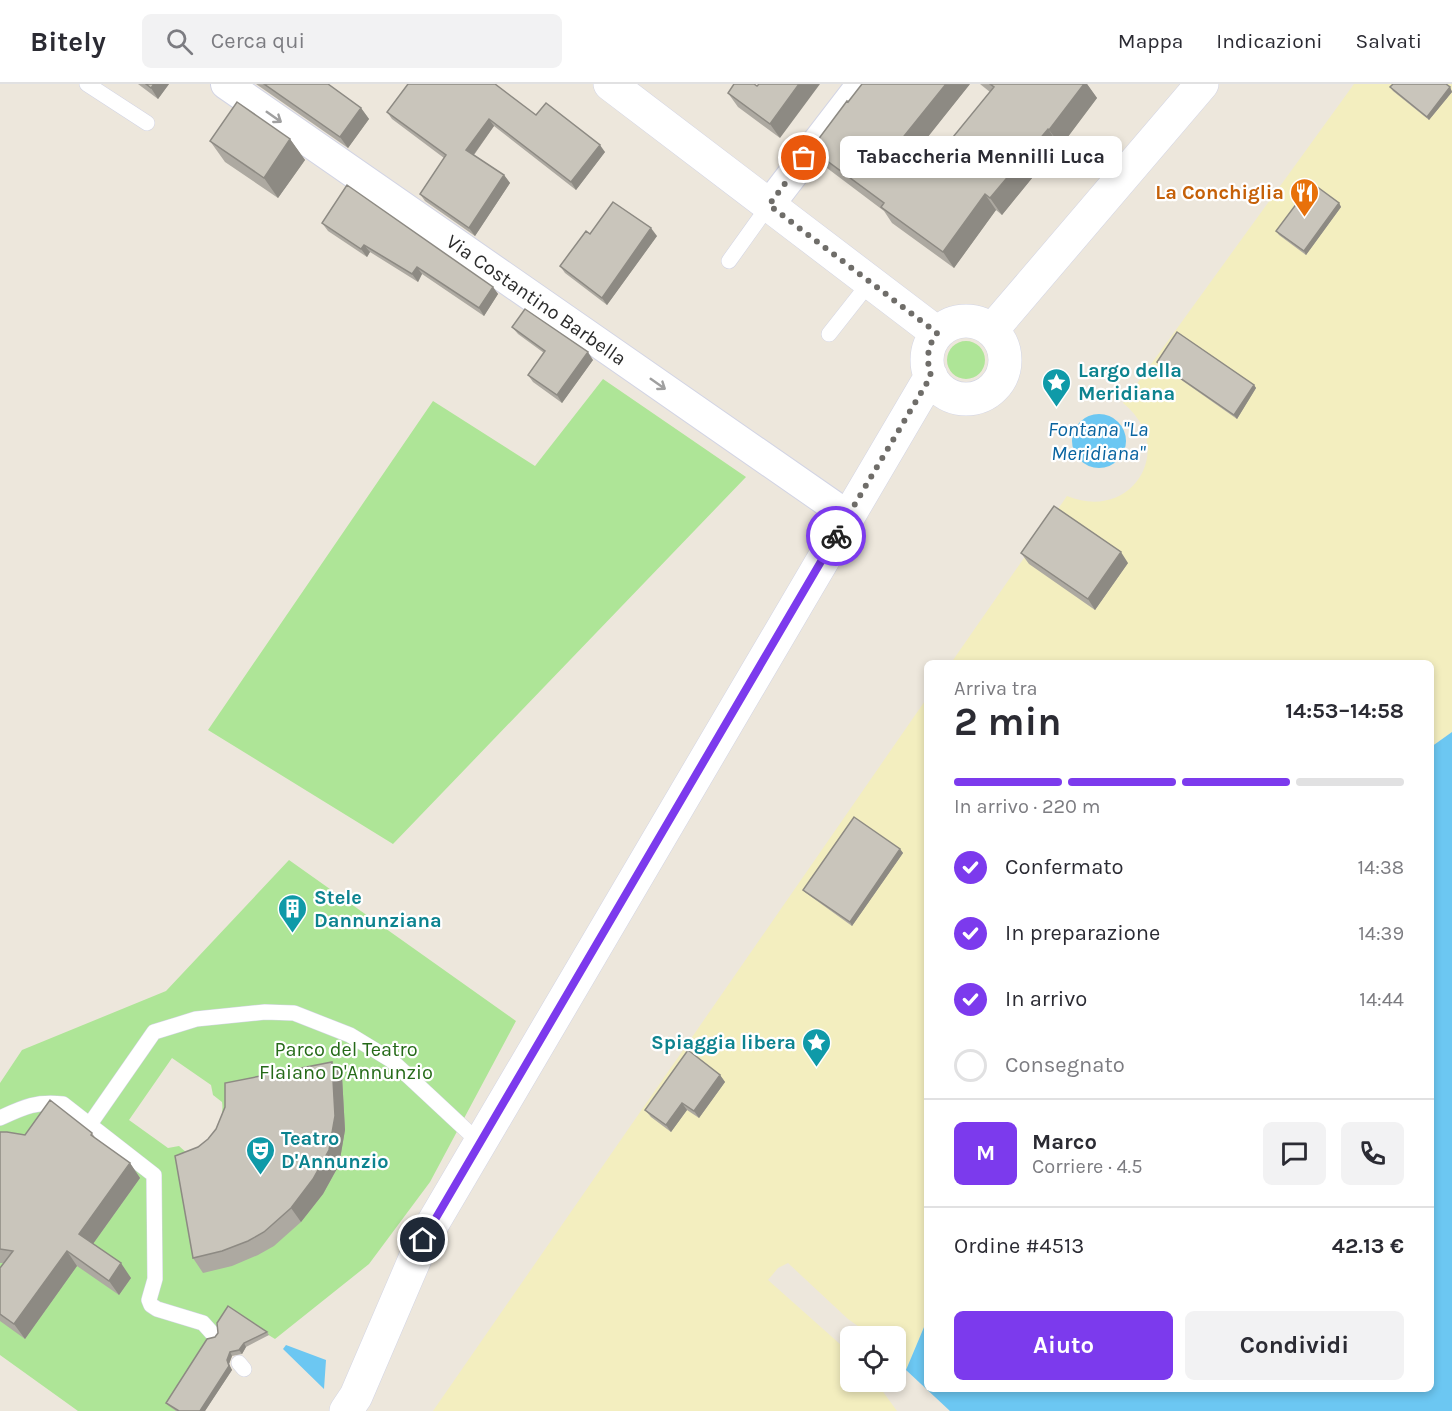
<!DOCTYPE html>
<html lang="it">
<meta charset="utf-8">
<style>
body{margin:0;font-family:Karla,sans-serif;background:#f2f2f3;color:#2b2b33;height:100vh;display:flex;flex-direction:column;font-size:22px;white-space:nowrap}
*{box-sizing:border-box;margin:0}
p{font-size:20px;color:#7c7c81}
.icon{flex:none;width:33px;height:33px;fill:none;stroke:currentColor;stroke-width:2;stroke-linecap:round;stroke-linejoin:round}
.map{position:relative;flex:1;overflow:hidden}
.side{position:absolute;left:924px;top:576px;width:510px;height:732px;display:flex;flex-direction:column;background:#fff;border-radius:9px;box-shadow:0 3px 9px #0003}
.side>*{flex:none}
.buttons{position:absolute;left:840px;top:1242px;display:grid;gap:12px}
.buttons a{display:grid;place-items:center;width:66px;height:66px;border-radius:9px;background:#fff;box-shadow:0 3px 9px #0003;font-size:30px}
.pin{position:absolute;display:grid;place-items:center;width:51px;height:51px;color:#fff;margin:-26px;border:3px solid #fff;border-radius:50%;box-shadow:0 2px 6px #0007}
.courier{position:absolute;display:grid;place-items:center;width:60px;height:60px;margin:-30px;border:4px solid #7c3aed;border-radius:50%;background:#fff;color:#222;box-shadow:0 2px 8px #0007}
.bubble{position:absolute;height:42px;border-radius:9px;background:#fff;box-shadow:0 3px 9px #0003;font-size:20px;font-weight:700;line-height:42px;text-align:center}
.summary em{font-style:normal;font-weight:700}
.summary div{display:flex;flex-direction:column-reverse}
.summary{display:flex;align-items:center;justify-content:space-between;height:102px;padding:0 30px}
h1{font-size:39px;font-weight:700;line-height:45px}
.bar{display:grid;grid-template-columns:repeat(4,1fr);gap:9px 6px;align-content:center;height:72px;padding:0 30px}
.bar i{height:8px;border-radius:4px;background:#e1e1e2}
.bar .selected{background:#7c3aed}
.bar p{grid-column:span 4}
.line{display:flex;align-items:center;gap:15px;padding:0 30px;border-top:2px solid #e1e1e2}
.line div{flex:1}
.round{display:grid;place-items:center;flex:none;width:63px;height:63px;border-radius:9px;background:#f2f2f3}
ol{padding:0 30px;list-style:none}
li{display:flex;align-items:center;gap:18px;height:66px}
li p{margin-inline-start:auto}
li .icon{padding:6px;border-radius:50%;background:#7c3aed;color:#fff;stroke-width:4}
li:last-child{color:#7c7c81}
li i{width:33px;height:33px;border:3px solid #e1e1e2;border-radius:50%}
.button{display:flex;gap:12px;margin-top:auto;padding:12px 30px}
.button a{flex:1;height:69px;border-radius:9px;background:#7c3aed;color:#fff;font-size:24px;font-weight:700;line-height:69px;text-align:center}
.button a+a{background:#f2f2f3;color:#2b2b33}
header{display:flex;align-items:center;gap:36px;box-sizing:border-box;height:84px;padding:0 30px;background:#fff;border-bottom:2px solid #e1e1e2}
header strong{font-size:28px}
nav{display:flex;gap:33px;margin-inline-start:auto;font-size:21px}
.search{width:420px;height:54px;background:#f2f2f3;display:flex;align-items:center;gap:15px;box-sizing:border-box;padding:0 21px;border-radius:9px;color:#7c7c81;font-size:22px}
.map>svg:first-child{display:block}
</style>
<header>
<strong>Bitely</strong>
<div class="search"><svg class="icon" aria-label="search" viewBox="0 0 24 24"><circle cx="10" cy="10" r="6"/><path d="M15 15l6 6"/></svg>Cerca qui</div>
<nav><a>Mappa</a><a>Indicazioni</a><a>Salvati</a></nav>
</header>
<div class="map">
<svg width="1452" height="1327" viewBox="0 0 1452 1327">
<rect width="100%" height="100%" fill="#ede7dc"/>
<path fill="#aee597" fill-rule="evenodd" d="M947 276a19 19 0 1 1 38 0a19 19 0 1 1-38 0Z
M603 295 746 393 393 760 208 646 433 317 535 382Z
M289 776 516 937 430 1098 369 1180 275 1255 246 1237 185 1327H78L0 1271V999L22 966 166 907ZM172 974 211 1001 213 1011 222 1018C224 1030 219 1049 210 1059 205 1064 195 1067 188 1070L179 1062 168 1064 129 1036Z"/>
<path fill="#f3eebf" d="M1354 0H1452V648L1431 663V579H951L1067 412C1133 439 1178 363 1123 319Z
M927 614V1236L906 1286 896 1274V1252H872L848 1235 788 1179 778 1184 768 1196 850 1269V1298H876L897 1327H433Z"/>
<path fill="#6cc7f2" d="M1072 357a27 27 0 1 1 54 0a27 27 0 1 1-54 0Z
M1452 648V1327H950L906 1286 927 1236V1305H1431V663Z
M286 1261 326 1276 324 1305 283 1265Z"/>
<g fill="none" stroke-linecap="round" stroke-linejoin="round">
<defs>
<path id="lane" d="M87 0 147 39
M729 177 769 121
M829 250 870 198
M0 1034C24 1023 36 1017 63 1020L154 1091 155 1195 149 1216 151 1221 157 1225 203 1239 212 1249
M90 1040 154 948 196 935 265 928 294 929 350 951 391 976 480 1059
M239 1279 244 1285"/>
<g id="street">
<path id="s1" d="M226 0 848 432"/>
<path d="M769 121 862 0"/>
</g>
<path id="secondary" d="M610 0 937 249
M927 276a39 39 0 1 1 78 0a39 39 0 1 1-78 0Z
M992 246 1202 0
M346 1327 356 1312 423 1156 931 292"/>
</defs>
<use href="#lane" stroke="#d2d4e4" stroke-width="16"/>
<use href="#street" stroke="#d2d4e4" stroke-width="32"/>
<use href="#secondary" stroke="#d2d4e4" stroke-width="34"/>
<use href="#lane" stroke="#fff" stroke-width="15"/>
<use href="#street" stroke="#fff" stroke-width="30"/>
<use href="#secondary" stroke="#fff" stroke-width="33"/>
</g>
<path fill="#ada9a1" d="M138 0H169L158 15Z
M256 0H328L361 24 369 35 348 64Z
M754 0 780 54 738 23 728 9Z
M970 0 915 68 931 80 990 8 980 0H1087L1097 14 1061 62 1059 61 1002 131 996 126 954 184 892 139 884 127 823 81 811 65Z
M1390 3H1450L1452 8 1429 36 1393 7Z
M387 28 536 31 605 68 576 106 494 42 474 71 504 91 510 99 475 152 425 117 420 110 444 74 392 35Z
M290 55 305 76 278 114 225 78 210 57Z
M1339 119 1341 123 1306 171 1279 151 1276 147Z
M322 139 493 203 498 210 484 232 422 190 418 198 370 168 367 173 328 147Z
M590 150 657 152 607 221 565 189 560 182Z
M512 243 593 276 562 319 533 298 528 291 544 269 518 250Z
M1157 278 1254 301 1256 304 1237 335 1160 281Z
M1021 469 1128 479 1095 526 1029 480Z
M900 765 903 769 852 842 806 809 803 806Z
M720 991 725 998 699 1034 687 1026 671 1048 651 1033 645 1026Z
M342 992 345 1046 339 1081 323 1110 301 1138 274 1162 258 1171 232 1182 203 1189 193 1174 198 1063Z
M0 1048 25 1051 92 1049 96 1055 130 1079 140 1094 93 1160 131 1194 119 1211 77 1182 25 1255 0 1237V1184L4 1179H0Z
M267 1248 269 1251 246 1263 242 1270 232 1272 229 1280 232 1286 205 1327H176L169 1322 166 1319 207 1255Z"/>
<path fill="#8d8a83" d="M154 0H169L158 15 151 4Z
M799 0H820L780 54 770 40Z
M946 0H970L912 73 900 57Z
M1084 0H1087L1097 14 1061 62 1049 46Z
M1450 3 1452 8 1429 36 1427 33Z
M361 24 369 35 348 64 340 53Z
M489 35 494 42 472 73 466 66Z
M1048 45 1059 61 1002 131 990 114Z
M290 55 305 76 278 114 264 94Z
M600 61 605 68 576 106 571 98Z
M504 91 510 99 475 152 469 144Z
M985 110 996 126 954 184 943 168Z
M1339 119 1341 123 1306 171 1304 167Z
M651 144 657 152 607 221 602 214Z
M364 161 370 168 367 173 361 165Z
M417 183 422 190 418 198 412 190Z
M493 203 498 210 484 232 479 224Z
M588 268 593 276 562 319 557 311Z
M1254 301 1256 304 1237 335 1234 331Z
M1121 468 1128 479 1095 526 1088 515Z
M900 765 903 769 852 842 850 838Z
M332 978 342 992 345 1046 339 1081 323 1110 301 1138 291 1124Z
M720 991 725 998 699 1034 694 1027Z
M682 1019 687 1026 671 1048 666 1041Z
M130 1079 140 1094 90 1164 79 1150Z
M67 1167 77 1182 25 1255 14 1240Z
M121 1179 131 1194 119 1211 109 1197Z
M244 1259 246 1263 242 1270 239 1266Z
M230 1268 232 1272 229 1280 232 1286 205 1327H200L227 1276Z"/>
<path fill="#c9c5bb" stroke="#8d8a83" stroke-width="1.5" d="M146 0H154L151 4Z
M264 0H328L361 24 340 53Z
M408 0H495L536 31 546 19 600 61 571 98 489 35 466 66 504 91 469 144 420 110 446 71 387 28Z
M734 0H754L757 2 759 0H799L770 40 728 9Z
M862 0H946L900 57 931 80 994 3 990 0H1084L1049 46 1048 45 990 114 985 110 943 168 881 123 884 119 811 65 847 17 848 18Z
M1393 0H1446L1450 3 1427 33 1390 3Z
M237 18 290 55 264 94 210 57Z
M1312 99 1339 119 1304 167 1276 147Z
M347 101 493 203 479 224 417 183 412 190 364 161 361 165 322 139Z
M613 118 651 144 602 214 560 182 586 147 590 150Z
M525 225 588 268 557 311 528 291 545 267 512 243Z
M1177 248 1254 301 1234 331 1157 278Z
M1054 422 1121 468 1088 515 1021 469Z
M854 733 900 765 850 838 803 806Z
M688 966 720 991 694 1027 682 1019 666 1041 645 1026Z
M332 978 335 1032 329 1066 313 1095 291 1124 264 1148 248 1157 222 1167 193 1174 175 1072 198 1063 208 1055 216 1045 225 1023V999Z
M50 1016 92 1049 91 1051 130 1079 79 1150 121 1179 109 1197 67 1167 14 1240 0 1230V1184L13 1167 0 1165V1048H7L25 1051Z
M228 1222 267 1248 244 1259 239 1266 230 1268 227 1276 229 1282 200 1327H179L166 1319 207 1255 215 1253 218 1249 217 1239Z"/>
<defs><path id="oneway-shaft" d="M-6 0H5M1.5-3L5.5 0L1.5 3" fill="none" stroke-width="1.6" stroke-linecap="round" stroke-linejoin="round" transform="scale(1.5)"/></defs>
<g stroke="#a0a0a0">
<use href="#oneway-shaft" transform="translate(274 33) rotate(35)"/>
<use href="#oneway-shaft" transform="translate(658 300) rotate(35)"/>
</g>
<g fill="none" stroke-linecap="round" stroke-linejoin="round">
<path stroke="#6f6d69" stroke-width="6" stroke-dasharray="0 10.8" d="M804 74 769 121 937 249C927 263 926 275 931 292L836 452"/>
<path stroke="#7c3aed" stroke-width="8" d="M423 1156 836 452"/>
</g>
<defs>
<symbol id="restaurant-pin" viewBox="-11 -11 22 30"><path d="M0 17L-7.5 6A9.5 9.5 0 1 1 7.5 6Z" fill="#e8710a" stroke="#fff"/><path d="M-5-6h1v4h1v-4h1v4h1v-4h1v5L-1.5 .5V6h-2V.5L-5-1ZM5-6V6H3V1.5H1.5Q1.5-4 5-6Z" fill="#fff"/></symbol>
<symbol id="sight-pin" viewBox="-11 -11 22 30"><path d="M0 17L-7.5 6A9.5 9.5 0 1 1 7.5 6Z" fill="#0f9aa8" stroke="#fff"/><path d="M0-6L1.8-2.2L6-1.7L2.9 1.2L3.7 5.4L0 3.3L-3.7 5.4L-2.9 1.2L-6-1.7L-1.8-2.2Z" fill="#fff"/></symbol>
<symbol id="building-pin" viewBox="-11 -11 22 30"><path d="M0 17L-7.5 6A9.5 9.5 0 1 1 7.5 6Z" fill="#0f9aa8" stroke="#fff"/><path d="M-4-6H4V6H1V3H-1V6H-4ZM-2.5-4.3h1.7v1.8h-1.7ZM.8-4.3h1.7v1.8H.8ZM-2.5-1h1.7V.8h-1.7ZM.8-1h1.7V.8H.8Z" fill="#fff"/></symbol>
<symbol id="theatre-pin" viewBox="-11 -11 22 30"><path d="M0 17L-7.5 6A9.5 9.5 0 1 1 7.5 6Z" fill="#0f9aa8" stroke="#fff"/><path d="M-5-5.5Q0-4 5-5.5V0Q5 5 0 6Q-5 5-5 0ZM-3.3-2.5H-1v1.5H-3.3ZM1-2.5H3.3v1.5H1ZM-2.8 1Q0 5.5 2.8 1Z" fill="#fff"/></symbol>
</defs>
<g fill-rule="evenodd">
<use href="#restaurant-pin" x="1288" y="92" width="33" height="45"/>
<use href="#sight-pin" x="1040" y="282" width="33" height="45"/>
<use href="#building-pin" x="276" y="808" width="33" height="45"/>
<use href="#sight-pin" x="800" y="942" width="33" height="45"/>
<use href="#theatre-pin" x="244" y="1050" width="33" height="45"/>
</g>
<g text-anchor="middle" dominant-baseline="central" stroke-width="4.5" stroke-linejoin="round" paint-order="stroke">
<g font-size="20" font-weight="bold" fill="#c56008" stroke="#fff" text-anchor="end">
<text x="1284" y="108">La Conchiglia</text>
</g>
<g font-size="20" fill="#2b2b2b" stroke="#fff">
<text stroke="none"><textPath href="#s1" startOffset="378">Via Costantino Barbella</textPath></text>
</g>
<g font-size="20" font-weight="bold" fill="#0d838f" stroke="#fff" text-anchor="start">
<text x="1078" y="286">Largo della<tspan x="1078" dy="23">Meridiana</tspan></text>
<text x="314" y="813">Stele<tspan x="314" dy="23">Dannunziana</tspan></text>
<text x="796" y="958" text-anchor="end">Spiaggia libera</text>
<text x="281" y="1054">Teatro<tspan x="281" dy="23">D'Annunzio</tspan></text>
</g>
<g font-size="20" fill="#256a18" stroke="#fff">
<text x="346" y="965">Parco del Teatro<tspan x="346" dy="23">Flaiano D'Annunzio</tspan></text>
</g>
<g font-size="21" font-style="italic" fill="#0964a0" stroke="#fff">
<text x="1098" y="345">Fontana "La<tspan x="1098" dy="24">Meridiana"</tspan></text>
</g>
</g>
</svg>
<div class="buttons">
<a><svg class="icon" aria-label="locate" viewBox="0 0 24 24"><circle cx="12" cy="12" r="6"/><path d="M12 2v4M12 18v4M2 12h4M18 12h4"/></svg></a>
</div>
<div class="pin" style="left:804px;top:74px;background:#ea580c"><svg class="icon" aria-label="bag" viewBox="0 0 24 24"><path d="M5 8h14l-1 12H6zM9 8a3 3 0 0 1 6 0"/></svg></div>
<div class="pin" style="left:423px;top:1156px;background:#1f2937"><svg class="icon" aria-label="home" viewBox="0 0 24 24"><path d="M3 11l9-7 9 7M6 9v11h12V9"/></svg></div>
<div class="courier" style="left:836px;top:452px"><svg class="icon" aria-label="bike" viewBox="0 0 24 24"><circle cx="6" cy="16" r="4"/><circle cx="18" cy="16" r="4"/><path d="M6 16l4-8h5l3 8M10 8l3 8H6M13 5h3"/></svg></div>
<div class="bubble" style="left:840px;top:52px;width:282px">Tabaccheria Mennilli Luca</div>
<section class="side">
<div class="summary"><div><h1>2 min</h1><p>Arriva tra</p></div><em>14:53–14:58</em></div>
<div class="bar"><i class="selected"></i><i class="selected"></i><i class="selected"></i><i></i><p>In arrivo · 220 m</p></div>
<ol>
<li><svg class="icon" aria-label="check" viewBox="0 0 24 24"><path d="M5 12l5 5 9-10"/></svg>Confermato<p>14:38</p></li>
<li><svg class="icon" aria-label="check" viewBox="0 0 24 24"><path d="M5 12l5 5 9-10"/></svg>In preparazione<p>14:39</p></li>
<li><svg class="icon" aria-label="check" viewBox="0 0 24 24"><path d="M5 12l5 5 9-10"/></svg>In arrivo<p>14:44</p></li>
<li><i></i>Consegnato</li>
</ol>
<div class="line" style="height:108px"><b class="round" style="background:#7c3aed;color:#fff">M</b><div><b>Marco</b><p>Corriere · 4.5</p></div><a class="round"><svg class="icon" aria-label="chat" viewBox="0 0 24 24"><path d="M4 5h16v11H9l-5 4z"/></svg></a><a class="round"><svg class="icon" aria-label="phone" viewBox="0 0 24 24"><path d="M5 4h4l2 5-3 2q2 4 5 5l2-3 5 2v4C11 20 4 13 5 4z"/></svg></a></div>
<div class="line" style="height:78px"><div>Ordine #4513</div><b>42.13 €</b></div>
<div class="button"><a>Aiuto</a><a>Condividi</a></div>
</section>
</div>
